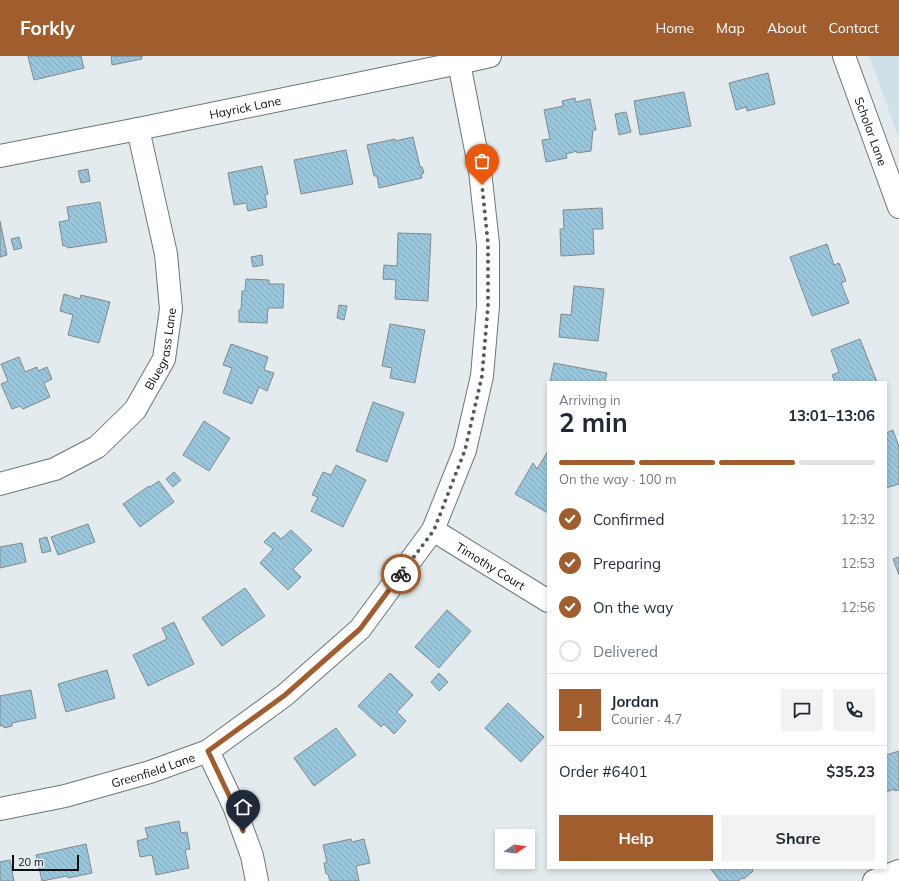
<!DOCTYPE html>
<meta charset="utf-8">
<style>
body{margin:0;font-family:Mulish,sans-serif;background:#f2f2f3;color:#1f2937;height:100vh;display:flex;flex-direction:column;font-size:15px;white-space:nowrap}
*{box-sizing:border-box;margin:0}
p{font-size:13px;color:#747a83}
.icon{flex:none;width:22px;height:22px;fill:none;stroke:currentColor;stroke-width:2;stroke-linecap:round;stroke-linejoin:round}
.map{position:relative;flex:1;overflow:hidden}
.details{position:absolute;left:547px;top:325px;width:340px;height:488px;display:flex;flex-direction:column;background:#fff;border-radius:0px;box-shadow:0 2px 6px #0003}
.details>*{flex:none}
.needle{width:26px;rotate:77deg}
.controls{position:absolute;left:495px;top:773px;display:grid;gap:8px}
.controls a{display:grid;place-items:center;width:40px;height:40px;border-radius:0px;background:#fff;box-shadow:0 2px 6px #0003;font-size:20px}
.scale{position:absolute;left:12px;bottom:10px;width:67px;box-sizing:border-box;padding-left:4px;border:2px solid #0c0e10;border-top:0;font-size:11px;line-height:14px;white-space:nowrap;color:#0c0e10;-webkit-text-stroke:3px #e3ebef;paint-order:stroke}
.pin{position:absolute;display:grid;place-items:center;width:34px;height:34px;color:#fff;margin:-41px -17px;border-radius:50% 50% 50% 0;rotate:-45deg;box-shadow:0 0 4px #0007}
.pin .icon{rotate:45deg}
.courier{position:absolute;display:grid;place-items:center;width:40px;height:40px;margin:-20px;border:3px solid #a15d2d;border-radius:50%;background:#fff;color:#222;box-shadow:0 1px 5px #0007}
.head em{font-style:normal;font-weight:700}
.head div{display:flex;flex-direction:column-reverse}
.head{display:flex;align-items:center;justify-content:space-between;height:68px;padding:0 12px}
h1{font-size:26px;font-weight:700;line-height:30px}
.bar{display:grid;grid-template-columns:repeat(4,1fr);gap:6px 4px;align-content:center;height:48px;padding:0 12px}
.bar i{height:5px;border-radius:3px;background:#e0e1e3}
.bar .on{background:#a15d2d}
.bar p{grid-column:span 4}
.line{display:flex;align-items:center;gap:10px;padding:0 12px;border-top:1px solid #e0e1e3}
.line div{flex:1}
.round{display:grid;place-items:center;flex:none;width:42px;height:42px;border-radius:0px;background:#f2f2f3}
ol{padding:0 12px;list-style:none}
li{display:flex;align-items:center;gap:12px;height:44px}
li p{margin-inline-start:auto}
li .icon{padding:4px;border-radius:50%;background:#a15d2d;color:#fff;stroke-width:4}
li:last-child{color:#747a83}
li i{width:22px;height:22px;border:2px solid #e0e1e3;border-radius:50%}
.cta{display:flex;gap:8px;margin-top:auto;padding:8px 12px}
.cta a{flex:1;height:46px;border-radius:0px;background:#a15d2d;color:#fff;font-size:16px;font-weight:700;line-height:46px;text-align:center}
.cta a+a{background:#f2f2f3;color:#1f2937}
header{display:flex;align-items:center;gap:24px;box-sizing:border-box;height:56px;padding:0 20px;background:#a15d2d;color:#fff}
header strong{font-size:19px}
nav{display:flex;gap:22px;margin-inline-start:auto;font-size:14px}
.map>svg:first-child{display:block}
</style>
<header>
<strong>Forkly</strong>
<nav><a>Home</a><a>Map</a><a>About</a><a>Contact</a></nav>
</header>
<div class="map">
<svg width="899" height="825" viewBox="0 0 899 825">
<defs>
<pattern id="building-back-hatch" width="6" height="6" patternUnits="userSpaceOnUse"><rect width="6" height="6" fill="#98c6dc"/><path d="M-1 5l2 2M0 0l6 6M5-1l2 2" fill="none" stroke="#82a9bc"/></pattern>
</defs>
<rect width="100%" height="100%" fill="#e3ebef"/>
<path fill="#d0e0e8" d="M869 0H899V82Z"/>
<path fill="url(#building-back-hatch)" stroke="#82898d" d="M28 0H81L84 12 34 24Z
M111 0H143H141L142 3 112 9Z
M768 17 775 48 747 55 746 51 736 54 729 27Z
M684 36 691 70 640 79 634 45Z
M575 42 576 46 590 43 596 74H593L591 95 577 97V95L566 98 567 102 546 106 542 84 550 83 544 54 563 50 562 45Z
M626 56 631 76 619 79 615 58Z
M413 81 420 111H422L424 117 421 118 422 122 379 132 377 120H374L367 89 395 83V85Z
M346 94 353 128 301 138 294 104Z
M262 110 268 138 265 139 267 151 248 155 246 147 234 149 228 117Z
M88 113 90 125 81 127 78 115Z
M100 146 107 186 68 192 66 190H63L59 166 69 164 67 151Z
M602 152 603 173H593L594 198 561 200 560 173H564L563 154Z
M0 165 7 199 0 201Z
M398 177 431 178 428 245 395 243 396 224 383 223 384 209 397 210Z
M19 181 22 192 14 194 11 183Z
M827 188 834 209 839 207 846 225 841 227 849 247 812 260 790 201Z
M262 199 263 209 253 211 251 201Z
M246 223 269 224V228H284L283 252H268L267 267 239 266V254H241L242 235H245Z
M574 230 604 233 598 285 559 281 561 258 571 259Z
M64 238 80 243 81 239 110 246 99 287 68 279 73 259 60 255Z
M339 249 347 250 344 264 337 262Z
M390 268 425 274 415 327 390 322 392 312 382 310Z
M860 283 877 326H835L832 319 839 316 831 294Z
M231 288 268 301 264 314 274 317 267 335 259 331 252 348 223 337 232 312 223 309Z
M19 301 25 316 37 311 38 315 47 311 52 323 44 327 50 341 23 353 20 350 12 353 1 328 8 325 1 308Z
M554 307 607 317 605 326H550Z
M373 346 404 357 387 406 356 395Z
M204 365 230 382 209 415 183 399Z
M893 374 899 391V428L886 432V377Z
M548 395V457L515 438 533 407 537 413Z
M336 409 366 424 343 471 311 455 318 441 312 439 323 416 331 419Z
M174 416 181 424 173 431 166 423Z
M159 425 174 446 140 471 123 448 149 430 150 431Z
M88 468 95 486 58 499 51 481Z
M291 474 312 494 293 513 301 521 288 534 260 507 273 493 264 486 274 476 281 483Z
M47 481 51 495 42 497 39 483Z
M22 487 26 506 0 512V491Z
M899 501V519L893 503Z
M245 532 265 560 222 590 202 562Z
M447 554 471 575 439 612 415 591Z
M174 566 194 608 148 630 133 599 167 583 162 572Z
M107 614 115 642 66 656 58 628Z
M390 617 413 639 397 656 406 665 394 678 384 668 381 671 358 650Z
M439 617 448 626 439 635 431 626Z
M31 634 36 662 12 667V670L4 672V670H0V640Z
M508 647 544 681 521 706 485 672Z
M336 672 356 699 314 730 294 702Z
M899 695V734L895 735V733L886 736V699Z
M179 765 181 777 187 776 190 793 185 794 189 812 156 819 152 799 140 801 137 785 148 782 145 772Z
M351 783 352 786 364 783 370 807 356 810 359 825H330L328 818H326L324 807 327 806 323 789Z
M86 788 92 817 68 822 67 820 42 825 36 799Z
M10 804 14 825H0V806Z
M710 812H754L752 814 753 815 744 823 742 822 738 825H720Z"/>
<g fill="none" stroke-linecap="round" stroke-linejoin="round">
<defs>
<g id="minor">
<path id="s1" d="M844 0 899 151"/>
<path id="s2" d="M0 100 138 73 459 7 490 0"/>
<path id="s3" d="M0 428 55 413 97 391 135 354 164 303 171 253 166 198 138 73"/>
<path id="s4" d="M433 474 548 545"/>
<path d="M208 695 234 750 252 800 257 825"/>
<path id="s5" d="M0 753 65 740 150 716 208 695 285 639 360 573 433 474 465 394 482 320 488 250V188L480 115 459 7"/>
<path d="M874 825 899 815"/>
</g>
</defs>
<use href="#minor" stroke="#6d7578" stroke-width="24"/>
<use href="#minor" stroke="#fff" stroke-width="22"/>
</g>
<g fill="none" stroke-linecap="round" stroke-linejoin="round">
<path stroke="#575b5e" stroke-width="4" stroke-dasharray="0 7.2" d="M401 518 434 474 465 394 482 320 488 250V188L482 129"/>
<path stroke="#a15d2d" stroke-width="5" d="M243 775 234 750 208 695 285 639 360 573 401 518"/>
</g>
<g text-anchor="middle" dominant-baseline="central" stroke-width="3" stroke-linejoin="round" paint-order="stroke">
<g font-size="12" fill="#0c0e10" stroke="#e3ebef">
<text stroke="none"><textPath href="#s2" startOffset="250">Hayrick Lane</textPath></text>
<text stroke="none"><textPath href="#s1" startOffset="80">Scholar Lane</textPath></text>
<text stroke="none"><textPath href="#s3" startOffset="225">Bluegrass Lane</textPath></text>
<text stroke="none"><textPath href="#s4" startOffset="68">Timothy Court</textPath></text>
<text stroke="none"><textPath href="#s5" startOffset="158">Greenfield Lane</textPath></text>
</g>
</g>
</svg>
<div class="controls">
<a><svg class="needle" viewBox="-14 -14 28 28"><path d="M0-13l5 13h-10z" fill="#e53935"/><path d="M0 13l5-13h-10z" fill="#747a83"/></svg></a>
</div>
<div class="scale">20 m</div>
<div class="pin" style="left:482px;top:129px;background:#ea580c"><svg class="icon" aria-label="bag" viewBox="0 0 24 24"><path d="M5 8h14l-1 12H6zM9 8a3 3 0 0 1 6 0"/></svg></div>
<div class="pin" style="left:243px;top:775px;background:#1f2937"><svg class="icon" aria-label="home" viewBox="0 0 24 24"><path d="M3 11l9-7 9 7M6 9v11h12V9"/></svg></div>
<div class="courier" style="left:401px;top:518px"><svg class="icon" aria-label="bike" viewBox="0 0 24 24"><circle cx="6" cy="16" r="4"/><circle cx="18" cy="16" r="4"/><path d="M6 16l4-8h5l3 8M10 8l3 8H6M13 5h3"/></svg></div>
<section class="details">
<div class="head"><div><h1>2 min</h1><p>Arriving in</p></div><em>13:01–13:06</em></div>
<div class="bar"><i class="on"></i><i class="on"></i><i class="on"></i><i></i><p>On the way · 100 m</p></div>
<ol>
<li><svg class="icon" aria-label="check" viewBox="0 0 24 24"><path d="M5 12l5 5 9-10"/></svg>Confirmed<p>12:32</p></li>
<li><svg class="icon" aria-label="check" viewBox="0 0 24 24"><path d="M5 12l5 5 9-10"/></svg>Preparing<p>12:53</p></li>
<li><svg class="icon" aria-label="check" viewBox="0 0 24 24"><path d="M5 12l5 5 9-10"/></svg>On the way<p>12:56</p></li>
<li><i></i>Delivered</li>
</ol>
<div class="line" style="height:72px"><b class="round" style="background:#a15d2d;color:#fff">J</b><div><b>Jordan</b><p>Courier · 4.7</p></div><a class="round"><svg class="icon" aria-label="chat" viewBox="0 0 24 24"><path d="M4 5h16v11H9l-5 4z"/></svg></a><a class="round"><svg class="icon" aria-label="phone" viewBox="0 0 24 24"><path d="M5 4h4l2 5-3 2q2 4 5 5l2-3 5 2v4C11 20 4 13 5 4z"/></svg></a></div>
<div class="line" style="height:52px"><div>Order #6401</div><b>$35.23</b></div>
<div class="cta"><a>Help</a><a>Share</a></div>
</section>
</div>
